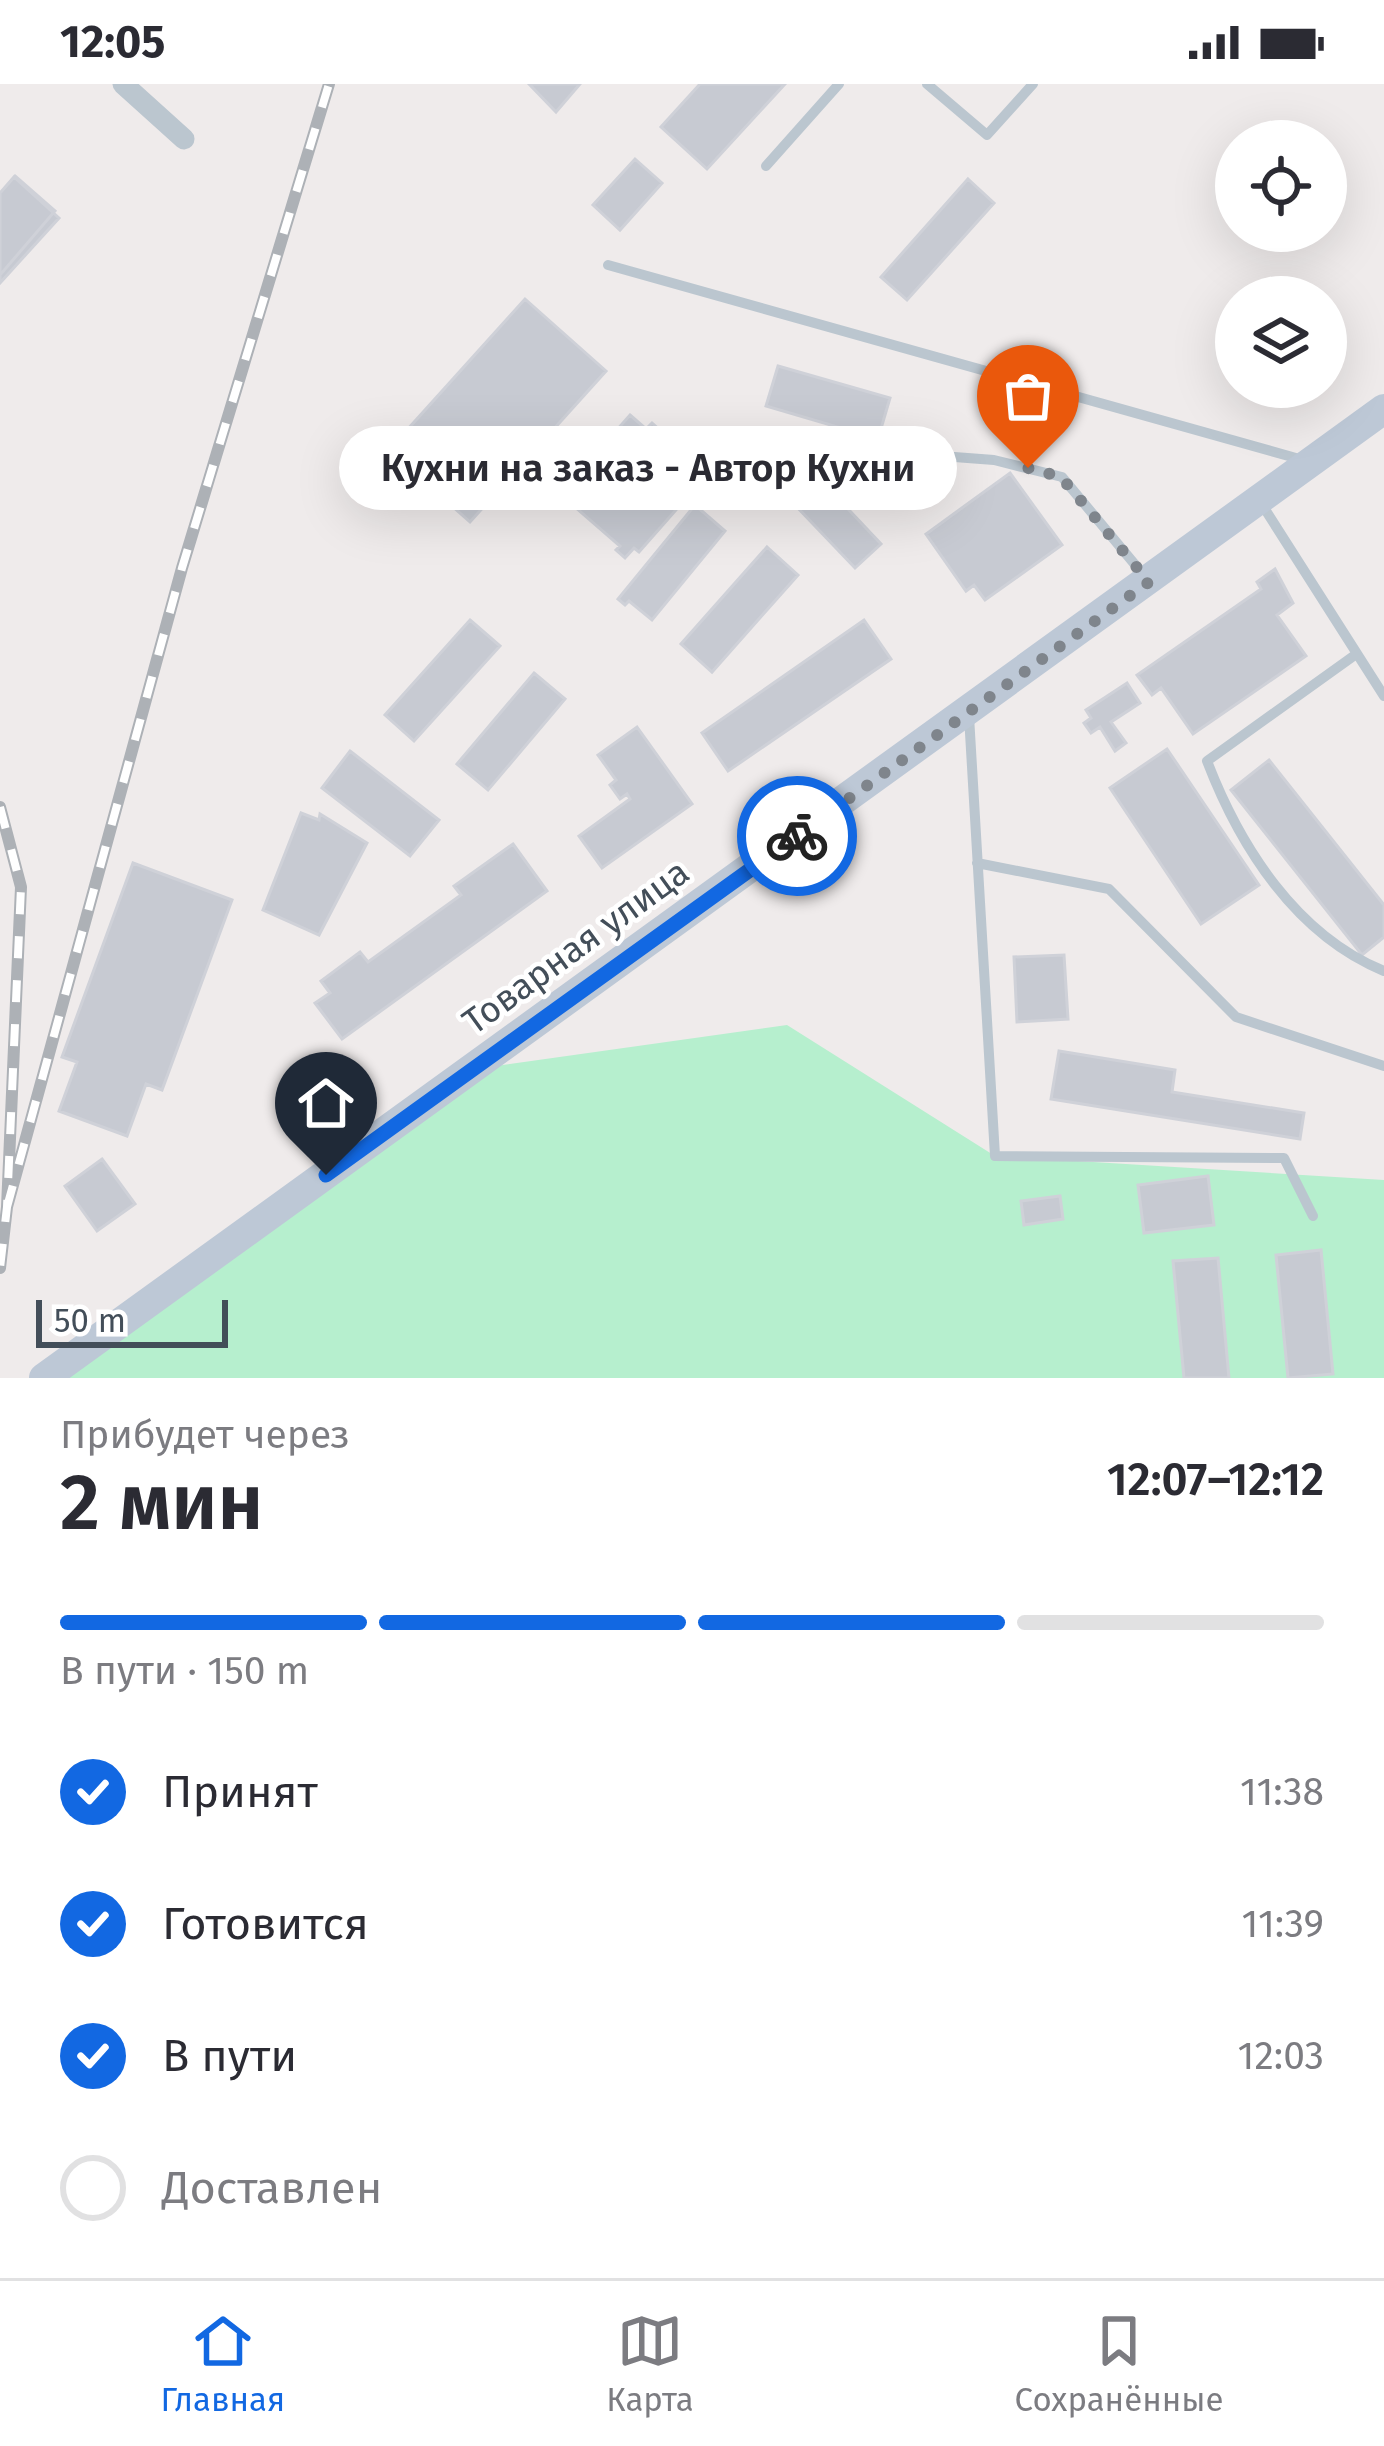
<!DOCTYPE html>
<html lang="ru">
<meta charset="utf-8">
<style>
body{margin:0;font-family:"Fira Sans",sans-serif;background:#f2f2f3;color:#2b2b33;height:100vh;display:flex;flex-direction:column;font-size:45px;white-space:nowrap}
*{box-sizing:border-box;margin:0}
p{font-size:39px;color:#7c7c81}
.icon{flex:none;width:66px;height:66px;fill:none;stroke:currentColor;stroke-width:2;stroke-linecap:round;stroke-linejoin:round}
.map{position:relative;height:1294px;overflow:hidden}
.drawer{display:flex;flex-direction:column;background:#fff;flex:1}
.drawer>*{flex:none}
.fabs{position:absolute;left:1215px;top:36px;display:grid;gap:24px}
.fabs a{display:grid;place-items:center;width:132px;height:132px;border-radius:50%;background:#fff;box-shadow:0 12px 48px #0002;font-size:60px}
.scale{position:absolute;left:36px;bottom:30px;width:192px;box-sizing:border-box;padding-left:12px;border:6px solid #434e59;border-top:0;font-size:33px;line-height:42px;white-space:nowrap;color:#434e59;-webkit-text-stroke:9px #fff;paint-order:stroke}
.pin{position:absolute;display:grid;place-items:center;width:102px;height:102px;color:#fff;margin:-123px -51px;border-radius:50% 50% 50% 0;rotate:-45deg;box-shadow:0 0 12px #0007}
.pin .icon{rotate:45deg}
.courier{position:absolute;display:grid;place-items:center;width:120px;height:120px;margin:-60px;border:9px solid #1268e2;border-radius:50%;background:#fff;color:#222;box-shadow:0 3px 15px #0007}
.bubble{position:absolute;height:84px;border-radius:42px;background:#fff;box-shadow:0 12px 48px #0002;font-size:39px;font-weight:600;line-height:84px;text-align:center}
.summary em{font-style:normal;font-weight:600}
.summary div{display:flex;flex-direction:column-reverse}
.summary{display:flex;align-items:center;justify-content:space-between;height:204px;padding:0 60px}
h1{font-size:78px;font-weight:600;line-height:90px}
.bar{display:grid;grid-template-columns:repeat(4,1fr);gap:18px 12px;align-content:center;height:144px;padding:0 60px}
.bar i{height:15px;border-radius:9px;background:#e1e1e2}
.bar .active{background:#1268e2}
.bar p{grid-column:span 4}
ol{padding:0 60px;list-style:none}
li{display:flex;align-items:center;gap:36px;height:132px}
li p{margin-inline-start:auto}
li .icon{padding:12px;border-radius:50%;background:#1268e2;color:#fff;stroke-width:4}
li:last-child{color:#7c7c81}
li i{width:66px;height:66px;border:6px solid #e1e1e2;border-radius:50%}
.status{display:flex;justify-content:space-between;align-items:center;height:84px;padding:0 60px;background:#fff;direction:ltr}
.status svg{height:33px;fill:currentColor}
.menu{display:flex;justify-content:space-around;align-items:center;height:168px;border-top:3px solid #e1e1e2;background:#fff;font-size:33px;color:#7c7c81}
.menu a{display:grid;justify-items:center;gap:6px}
.menu .active{color:#1268e2}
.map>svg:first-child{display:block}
</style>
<div class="status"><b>12:05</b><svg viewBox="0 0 49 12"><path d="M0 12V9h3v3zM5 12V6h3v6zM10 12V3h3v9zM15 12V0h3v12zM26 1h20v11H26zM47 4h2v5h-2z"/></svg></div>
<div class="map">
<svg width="1384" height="1294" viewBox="0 0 1384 1294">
<rect width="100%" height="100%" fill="#efebeb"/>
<path fill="#b6efce" d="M787 941 995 1072 1384 1096V1294H45L474 985Z"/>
<path fill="#c7cad2" stroke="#cfd1d8" stroke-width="3" d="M529 0H580L556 28Z
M700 0H785L707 85 661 43Z
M635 75 662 99 620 146 593 121Z
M15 92 55 127 0 191V109Z
M14 93 59 134 0 199V109Z
M968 95 994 119 907 216 881 193Z
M525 215 606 287 470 438 389 366Z
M778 282 890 314 878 355 766 322Z
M630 331 646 345 652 339 690 373 686 377 704 394 639 468 634 464 625 474 616 466 620 462 560 410Z
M801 375 881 460 855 484 775 400Z
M1010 389 1062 461 985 516 974 501 966 507 926 450Z
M695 421 725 447 652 536 629 517 625 521 618 515Z
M767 463 798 491 712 588 681 560Z
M1275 485 1293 519 1277 531 1306 572 1193 650 1161 604 1152 611 1137 591 1261 505 1257 498Z
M470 536 500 562 414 657 385 631Z
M864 536 891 575 728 687 702 649Z
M534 589 565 615 488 706 457 680Z
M1127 599 1140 619 1111 638 1126 659 1115 667 1100 643 1091 649 1084 639 1091 634 1086 626Z
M637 643 692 720 602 784 579 752 630 715 627 710 620 715 610 701 616 696 598 671Z
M1167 665 1259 801 1201 840 1110 704Z
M350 667 439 736 410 772 322 704Z
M1269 676 1384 821V853L1362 871 1231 706Z
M301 729 319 736 320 730 367 759 319 851 263 826Z
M513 760 547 807 342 955 315 919 330 909 321 897 360 868 368 878 461 811 454 802Z
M133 779 232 816 162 1006 146 1000 127 1052 59 1027 77 978 62 973Z
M1064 871 1068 935 1017 938 1014 873Z
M1059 967 1175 986 1172 1008 1304 1029 1300 1055 1051 1015Z
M102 1075 135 1120 97 1147 65 1102Z
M1208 1092 1214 1141 1144 1149 1138 1101Z
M1060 1112 1063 1135 1024 1141 1021 1117Z
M1321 1166 1333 1290 1288 1294 1276 1171Z
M1218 1174 1229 1294H1184L1173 1177Z"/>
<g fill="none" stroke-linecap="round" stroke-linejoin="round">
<path stroke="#bbc6cf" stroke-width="10" d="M927 0 987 51 1033 0
M766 82 839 0
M608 181 1303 376
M788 352 883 394 928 371 994 376 1062 393 1147 495
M1261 419 1384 612
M1355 571 1207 677C1240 763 1296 851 1384 887
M969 632 995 1072 1284 1074 1313 1132
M977 779 1109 805 1236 933 1384 982"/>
<path stroke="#bbc6cf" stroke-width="21" d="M123 0 184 55"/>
<path stroke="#bdc8d6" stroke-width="30" d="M44 1294 1384 325"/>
<defs>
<path id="rail" d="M0 723 21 803 7 1123 0 1184
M7 1123 182 484 329 0"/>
</defs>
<use href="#rail" stroke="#adb1b6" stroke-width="12"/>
<use href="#rail" stroke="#fff" stroke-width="8" stroke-dasharray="22" stroke-linecap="butt"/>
</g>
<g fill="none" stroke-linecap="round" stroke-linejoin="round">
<path stroke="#7f858c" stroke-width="12" stroke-dasharray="0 21.6" d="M797 752 1149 498 1061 393 1028 384"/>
<path stroke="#1268e2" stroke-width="15" d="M326 1091 797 752"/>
</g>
<g text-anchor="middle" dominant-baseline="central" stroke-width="9" stroke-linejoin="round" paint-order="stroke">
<g font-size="36" fill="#434e59" stroke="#fff">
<text transform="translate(576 863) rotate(-36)">Товарная улица</text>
</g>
</g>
</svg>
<div class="fabs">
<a><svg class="icon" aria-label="locate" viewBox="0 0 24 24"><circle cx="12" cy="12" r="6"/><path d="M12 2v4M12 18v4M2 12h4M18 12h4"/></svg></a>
<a><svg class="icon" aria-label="layers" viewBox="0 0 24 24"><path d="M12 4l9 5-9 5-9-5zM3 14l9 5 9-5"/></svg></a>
</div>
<div class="scale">50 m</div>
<div class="pin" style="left:1028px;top:384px;background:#ea580c"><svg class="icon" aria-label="bag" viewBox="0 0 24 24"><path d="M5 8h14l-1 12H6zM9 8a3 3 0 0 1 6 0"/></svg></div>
<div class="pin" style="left:326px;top:1091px;background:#1f2937"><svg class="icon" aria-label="home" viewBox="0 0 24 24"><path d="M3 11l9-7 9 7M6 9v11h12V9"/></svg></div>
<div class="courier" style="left:797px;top:752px"><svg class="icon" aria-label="bike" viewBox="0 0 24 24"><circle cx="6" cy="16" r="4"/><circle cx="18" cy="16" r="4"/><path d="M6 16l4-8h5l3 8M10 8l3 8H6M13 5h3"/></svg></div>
<div class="bubble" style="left:339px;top:342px;width:618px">Кухни на заказ - Автор Кухни</div>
</div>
<section class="drawer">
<div class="summary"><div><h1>2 мин</h1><p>Прибудет через</p></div><em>12:07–12:12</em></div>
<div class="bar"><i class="active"></i><i class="active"></i><i class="active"></i><i></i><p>В пути · 150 m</p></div>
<ol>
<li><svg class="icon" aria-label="check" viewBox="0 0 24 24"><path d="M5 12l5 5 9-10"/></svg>Принят<p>11:38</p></li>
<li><svg class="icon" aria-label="check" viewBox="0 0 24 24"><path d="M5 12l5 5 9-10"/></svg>Готовится<p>11:39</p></li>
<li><svg class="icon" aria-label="check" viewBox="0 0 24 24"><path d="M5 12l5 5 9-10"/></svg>В пути<p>12:03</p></li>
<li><i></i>Доставлен</li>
</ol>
</section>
<nav class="menu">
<a class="active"><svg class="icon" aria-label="home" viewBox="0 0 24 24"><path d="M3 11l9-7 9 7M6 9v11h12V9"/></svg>Главная</a>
<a><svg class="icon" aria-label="map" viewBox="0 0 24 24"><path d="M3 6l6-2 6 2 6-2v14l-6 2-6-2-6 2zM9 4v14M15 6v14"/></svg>Карта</a>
<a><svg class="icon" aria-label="saved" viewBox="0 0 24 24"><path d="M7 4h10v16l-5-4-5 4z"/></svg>Сохранённые</a>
</nav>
